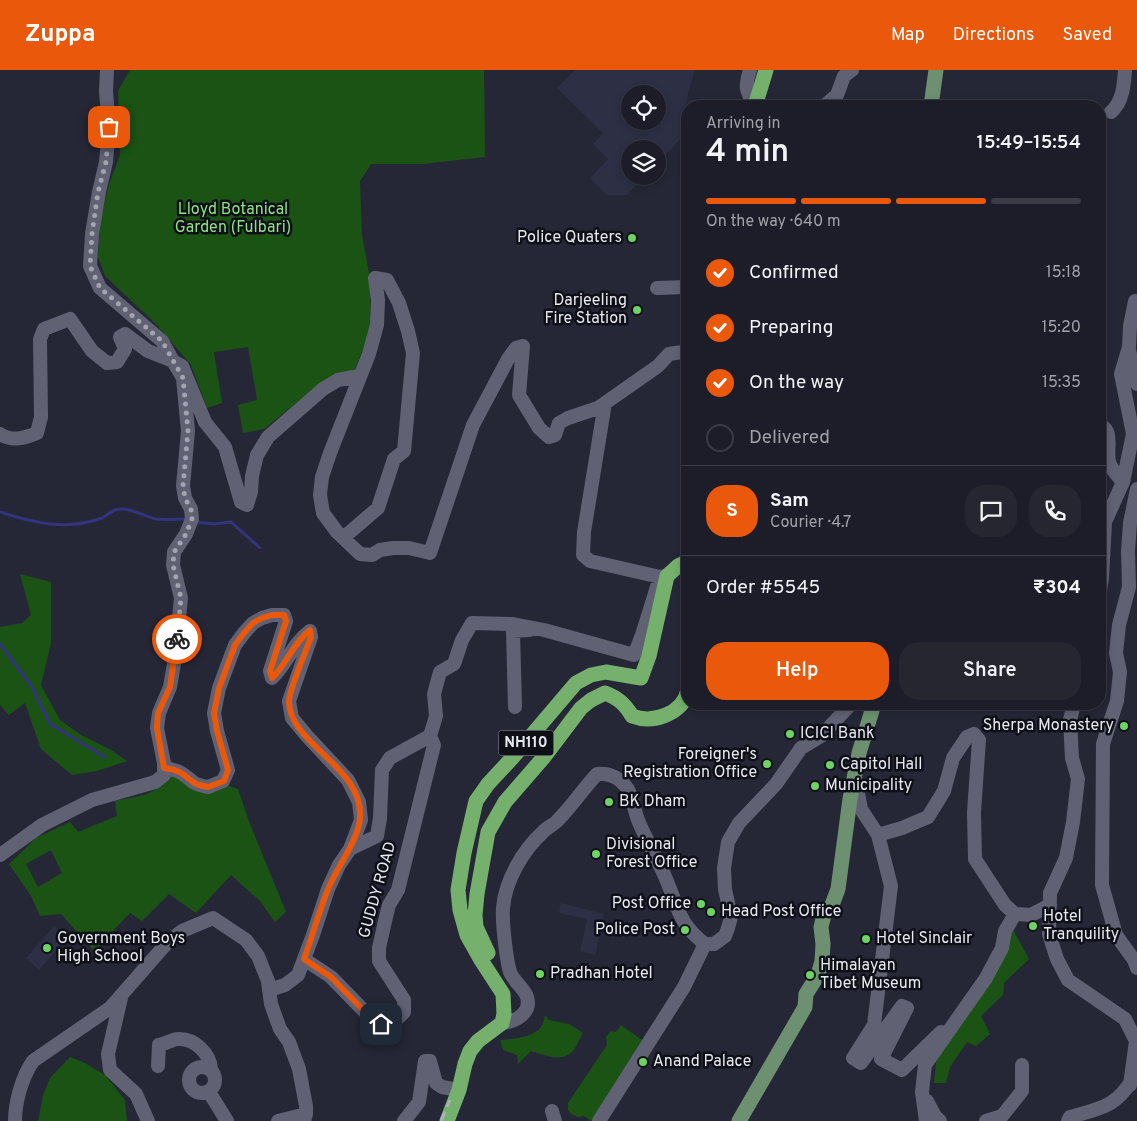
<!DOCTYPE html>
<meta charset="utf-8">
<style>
body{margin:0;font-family:Overpass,sans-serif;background:#252630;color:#f1f3f6;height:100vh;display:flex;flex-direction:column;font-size:19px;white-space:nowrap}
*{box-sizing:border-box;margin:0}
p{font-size:16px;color:#a0a2a8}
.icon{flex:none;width:28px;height:28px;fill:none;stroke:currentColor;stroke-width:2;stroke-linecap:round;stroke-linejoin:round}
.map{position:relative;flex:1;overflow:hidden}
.details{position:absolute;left:681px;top:30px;width:425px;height:610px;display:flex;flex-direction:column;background:#1c1d28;border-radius:20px;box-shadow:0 2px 8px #0003,0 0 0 1px #3a3b45}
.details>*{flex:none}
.tools{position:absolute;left:621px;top:15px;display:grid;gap:10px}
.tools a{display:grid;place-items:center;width:45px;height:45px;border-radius:50%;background:#1c1d28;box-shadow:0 2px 8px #0003,0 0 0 1px #3a3b45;font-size:25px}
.pin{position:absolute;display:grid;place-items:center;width:42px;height:42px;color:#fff;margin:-21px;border-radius:10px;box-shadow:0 2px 8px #0006}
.courier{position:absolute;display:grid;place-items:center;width:50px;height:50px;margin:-25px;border:4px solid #ea580c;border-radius:50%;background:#fff;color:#222;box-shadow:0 1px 6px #0007}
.summary em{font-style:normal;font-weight:600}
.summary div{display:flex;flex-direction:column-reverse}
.summary{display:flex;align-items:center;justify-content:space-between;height:85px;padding:0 25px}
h1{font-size:32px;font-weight:600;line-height:38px}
.bar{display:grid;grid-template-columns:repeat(4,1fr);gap:8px 5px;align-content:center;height:60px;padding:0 25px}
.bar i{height:6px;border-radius:4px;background:#3a3b45}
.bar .selected{background:#ea580c}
.bar p{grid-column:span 4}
.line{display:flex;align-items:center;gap:12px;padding:0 25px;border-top:1px solid #3a3b45}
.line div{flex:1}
.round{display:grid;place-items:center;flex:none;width:52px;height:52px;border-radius:20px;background:#252630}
ol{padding:0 25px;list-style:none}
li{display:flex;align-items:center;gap:15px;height:55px}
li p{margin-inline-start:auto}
li .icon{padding:5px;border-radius:50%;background:#ea580c;color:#fff;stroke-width:4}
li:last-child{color:#a0a2a8}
li i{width:28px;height:28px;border:2px solid #3a3b45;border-radius:50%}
.action{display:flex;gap:10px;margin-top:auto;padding:10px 25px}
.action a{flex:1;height:58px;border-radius:20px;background:#ea580c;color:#fff;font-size:20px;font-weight:600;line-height:58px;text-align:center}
.action a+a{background:#252630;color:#f1f3f6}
header{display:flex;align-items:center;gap:30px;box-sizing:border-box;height:70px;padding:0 25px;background:#ea580c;color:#fff}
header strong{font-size:24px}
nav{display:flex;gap:28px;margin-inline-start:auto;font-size:18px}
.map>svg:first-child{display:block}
</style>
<header>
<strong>Zuppa</strong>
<nav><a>Map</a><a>Directions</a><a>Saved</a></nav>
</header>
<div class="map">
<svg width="1137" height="1051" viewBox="0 0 1137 1051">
<rect width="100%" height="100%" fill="#252736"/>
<path fill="#2d2f44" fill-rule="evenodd" d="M575 0H695L688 23 682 67 658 93V79H630V106H645L627 125H607L590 108 608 89 593 74 603 63 557 18ZM630 24H658V51H630Z
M561 833 604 844 595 885 580 881 587 849 559 843Z
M54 856 68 867 39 900 26 888Z"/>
<path fill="#1b5314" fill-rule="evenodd" d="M130 0H484L485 87 423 94H371L360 111 362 165 370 208 371 259 355 299 325 310 264 359 243 363 238 335 257 330 248 277 214 282 222 333 207 338 191 295 156 254 105 206 98 187 100 153 109 114 120 85 118 21Z
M20 504 51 512V573L41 615 60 650 81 665 111 680 127 691 97 701 72 705 41 679 25 633 9 645 0 635V557L22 553 31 545Z
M172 704 227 715 238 719 250 754 286 842 275 852 260 831 231 805 196 843 169 824 142 851 130 843 94 881 61 844 40 846 31 826 9 794 36 768 70 752 78 762 117 746 115 731C139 726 156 726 172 704ZM51 780 62 803 38 817 26 794Z
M1011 856 1029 889 1004 913 1003 925 981 946 990 964 976 976 967 972 950 997 946 1013H934L937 984Z
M545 945 549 950 569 954 583 963C580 968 577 976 573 981 562 993 544 985 531 981L518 994 517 985 503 980 500 970C512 969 533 968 541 957 543 954 544 949 545 945Z
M621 955 642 970 596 1046 591 1051 584 1046 578 1047 571 1044 568 1040V1033L607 975 606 967 611 961 616 962Z
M70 987 85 993 105 1005 125 1030 127 1051H38L43 1025 50 1008Z"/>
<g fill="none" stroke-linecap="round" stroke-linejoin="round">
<path stroke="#34347e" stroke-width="3" d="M0 442C33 453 67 461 102 448 106 446 110 442 115 440 129 436 143 446 156 449 166 450 177 449 187 449
M195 452 214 454 231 452 260 478
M0 574 32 617 50 654 105 687"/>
<path stroke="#606274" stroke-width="14" d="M107 0 106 21 109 57 106 92 99 122 92 164 90 196 100 218 162 271 173 291 182 296 205 352 225 377 241 432 247 435 251 422 252 406 257 385 268 367 323 319 338 310 359 306
M750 0C745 16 745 21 755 35
M824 36 837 25 844 6 852 0
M1111 42C1123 32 1124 14 1125 0
M657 218 688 217
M1129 280 1137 314
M605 333 584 462 583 485 590 491 660 507
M1100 355C1114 361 1106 379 1109 392 1111 399 1118 406 1123 412
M0 364C12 372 25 368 37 363L41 347 40 269 44 259 70 249 92 281 107 293 117 292 125 279 120 267 125 264 148 281 173 291 183 308 188 361 183 416 185 428 191 439 192 449 186 464 174 482 173 495 181 528 175 588 170 617 159 643 157 658 164 693V705L155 712 92 730 42 755 0 785
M1137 419 1130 453 1128 481 1129 517 1119 555 1116 583 1120 602 1117 631 1103 674 1102 815 1116 865 1134 890 1137 898
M343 468 378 438 394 389 404 381 413 283 408 261 399 233 387 210 375 208 378 230 377 255 369 284 330 383 322 407 320 425 323 443 337 462 360 484 372 485 380 480 393 478H409L430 483 473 355 508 289 516 278 523 276 519 325 539 358 549 367 555 365 559 353 568 348 598 338 658 296 669 284 688 281
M1100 520 1102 508 1105 452 1123 412 1133 364 1121 304 1129 277 1130 256 1135 231
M1074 634 1070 650 1072 688 1078 709 1073 752 1066 788 1050 823 1049 864 1057 889 1068 910 1125 949 1136 971 1130 1015
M515 637 513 561 529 560
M164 698C179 700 182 703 193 712 197 715 203 716 208 717L223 711 228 700 217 661 214 643 219 618 235 575 244 563 253 553 262 548 272 545H284L286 551 270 601 272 608C287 594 293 573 310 561L311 567 289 631 292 648 307 666 348 710 359 732 361 750 350 779 339 795 328 819 313 865 298 905 285 915 269 920
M855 707 861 739 878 765 902 758 928 747 944 721 953 688 967 667 974 664 979 670 974 742 975 789 1005 835 1015 844 1005 861 1002 878 986 908 925 995 922 1022 926 1051
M878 765 891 816 874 955 853 988 861 993 902 936 907 938 881 989 902 1000 941 962
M350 779 377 766 380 748 382 700 390 688 430 666 436 646 434 624 440 602 454 594 462 570 472 553 513 554 544 560 634 585 642 565 660 507 667 506
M1015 844 1031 845 1050 835
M304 889 331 907 368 945 381 954 398 948 404 942V930L379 891V878L385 851 389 835 398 820 434 675 430 666
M121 928 108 984 110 1000 136 1024 148 1051
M502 953C515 952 532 943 527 927 525 919 514 912 510 902 506 888 502 852 503 838 505 811 523 780 543 762 547 757 554 755 558 750 572 736 583 719 597 704 609 703 619 707 627 718 633 727 634 740 638 750 646 770 658 789 666 809 679 839 678 853 705 874H714L725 866 728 858 731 847 725 819 724 798 728 772 739 753 776 714 801 678 821 666 851 634
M158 996 159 975C165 974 173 969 178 969 195 968 210 984 211 999
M189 1010a13 13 0 1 1 26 0a13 13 0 1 1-26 0Z
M209 1022 227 1051
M927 1031 935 1046 940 1051
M552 1041 555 1051
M15 1051C15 1032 22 1007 33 991L110 938 166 874 182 861 213 848 246 870 258 886 268 911 271 934 280 959 289 972 299 999 306 1036V1044
M278 1051 306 1044 304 1051
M404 1051 419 1032 425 991H430L436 1013 442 1017 459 1020
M599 1051 684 917 705 874
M986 1051 1002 1046 1022 1021V995
M1068 1051 1070 1047C1102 1038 1116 1037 1134 1007"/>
<path stroke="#6d9170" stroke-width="15" d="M931 36 936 0
M739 1051 805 937 806 924 818 905 822 891 823 874 821 857 824 845 832 835 838 819 850 729 859 683 874 634"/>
<path stroke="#75b16d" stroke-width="15" d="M755 36 766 0
M488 883 476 857 475 845 477 824 488 762 505 732 544 687 581 638 591 630 605 623C618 628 625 634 632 646 653 654 683 644 688 620
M447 1051 459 1020 465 994 470 981 478 971 502 953 504 944 503 924 481 890 467 865 460 840 458 820 464 783 476 731 488 714 514 686 576 613 591 605 606 602 641 608 649 586 667 506 678 496 688 491"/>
<path stroke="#adafba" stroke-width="3" stroke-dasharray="10 5" stroke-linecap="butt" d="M441 1051 450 1030"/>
</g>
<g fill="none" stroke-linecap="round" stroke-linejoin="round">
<path stroke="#a2a4b0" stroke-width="5" stroke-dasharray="0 9" d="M109 57 106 92 98 122 92 164 90 196 100 218 162 271 183 308 188 361 183 416 185 428 191 439 192 449 186 464 174 482 173 495 181 528 177 569"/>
<path stroke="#ea580c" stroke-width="6" d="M177 569 170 617 158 643 157 658 164 698C179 700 182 703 193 712 197 715 203 716 208 717L224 711 228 700 217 661 214 643 219 618 235 575 244 563 253 553 262 548 272 545H284L286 551 270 601 272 608C287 594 293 573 310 560L311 567C306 581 289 619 289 632 290 675 364 697 360 748 359 768 337 798 329 817 319 840 313 865 304 889L331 907 368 945 381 954"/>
</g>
<g fill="#6dd361" stroke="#0f1017" stroke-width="2">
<circle cx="632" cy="168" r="5"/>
<circle cx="637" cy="240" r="5"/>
<circle cx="1124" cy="656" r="5"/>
<circle cx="790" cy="664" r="5"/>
<circle cx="767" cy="694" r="5"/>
<circle cx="830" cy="695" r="5"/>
<circle cx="815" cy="716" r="5"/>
<circle cx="609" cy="732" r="5"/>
<circle cx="596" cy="784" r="5"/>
<circle cx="701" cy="834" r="5"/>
<circle cx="711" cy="842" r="5"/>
<circle cx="1033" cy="856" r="5"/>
<circle cx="685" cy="860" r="5"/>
<circle cx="866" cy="869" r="5"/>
<circle cx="47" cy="878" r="5"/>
<circle cx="540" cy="904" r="5"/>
<circle cx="810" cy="905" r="5"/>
<circle cx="643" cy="992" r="5"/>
</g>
<g text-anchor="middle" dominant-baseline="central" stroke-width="5" stroke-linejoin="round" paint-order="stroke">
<rect fill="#0f1017" stroke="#a6a7b0" stroke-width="1" x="498.5" y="660.5" width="55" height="25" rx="4"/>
<g font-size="15" font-weight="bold" fill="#e6e8f2">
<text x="526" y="673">NH110</text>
</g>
<g font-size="16" fill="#8de282" stroke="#0f1017">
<text x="233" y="140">Lloyd Botanical<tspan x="233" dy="18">Garden (Fulbari)</tspan></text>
</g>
<g font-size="16" fill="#e6e8f2" stroke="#0f1017" text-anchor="start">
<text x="622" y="168" text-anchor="end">Police Quaters</text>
<text x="627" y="231" text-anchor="end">Darjeeling<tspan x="627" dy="18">Fire Station</tspan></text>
<text x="1114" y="656" text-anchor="end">Sherpa Monastery</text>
<text x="800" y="664">ICICI Bank</text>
<text x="757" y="685" text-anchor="end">Foreigner's<tspan x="757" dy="18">Registration Office</tspan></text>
<text x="840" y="695">Capitol Hall</text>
<text x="825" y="716">Municipality</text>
<text x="619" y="732">BK Dham</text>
<text x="606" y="775">Divisional<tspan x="606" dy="18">Forest Office</tspan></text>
<text x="691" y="834" text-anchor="end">Post Office</text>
<text x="721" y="842">Head Post Office</text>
<text x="1043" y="847">Hotel<tspan x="1043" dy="18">Tranquility</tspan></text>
<text x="675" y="860" text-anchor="end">Police Post</text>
<text x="57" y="869">Government Boys<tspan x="57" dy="18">High School</tspan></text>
<text x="876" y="869">Hotel Sinclair</text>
<text x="820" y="896">Himalayan<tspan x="820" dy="18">Tibet Museum</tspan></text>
<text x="550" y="904">Pradhan Hotel</text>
<text x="653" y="992">Anand Palace</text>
</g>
<g font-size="16" fill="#e6e8f2" stroke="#0f1017">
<text transform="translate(378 820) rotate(-74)">GUDDY ROAD</text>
</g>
</g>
</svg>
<div class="tools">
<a><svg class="icon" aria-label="locate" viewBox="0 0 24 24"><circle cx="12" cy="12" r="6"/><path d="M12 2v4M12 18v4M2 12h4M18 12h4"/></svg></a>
<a><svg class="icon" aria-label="layers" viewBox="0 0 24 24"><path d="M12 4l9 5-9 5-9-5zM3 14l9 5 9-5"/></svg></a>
</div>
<div class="pin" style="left:109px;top:57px;background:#ea580c"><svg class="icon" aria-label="bag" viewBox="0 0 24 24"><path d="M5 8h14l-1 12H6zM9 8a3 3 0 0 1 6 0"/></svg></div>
<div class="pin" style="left:381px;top:954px;background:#1f2937"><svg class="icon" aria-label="home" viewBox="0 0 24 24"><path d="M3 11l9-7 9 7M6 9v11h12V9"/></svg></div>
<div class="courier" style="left:177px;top:569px"><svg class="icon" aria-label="bike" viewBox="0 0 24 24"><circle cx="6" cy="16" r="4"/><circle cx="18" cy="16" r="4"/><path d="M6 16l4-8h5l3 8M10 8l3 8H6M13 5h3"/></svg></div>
<section class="details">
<div class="summary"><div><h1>4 min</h1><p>Arriving in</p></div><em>15:49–15:54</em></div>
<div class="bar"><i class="selected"></i><i class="selected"></i><i class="selected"></i><i></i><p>On the way · 640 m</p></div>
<ol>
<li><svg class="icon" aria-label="check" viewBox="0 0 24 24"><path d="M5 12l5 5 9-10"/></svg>Confirmed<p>15:18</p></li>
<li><svg class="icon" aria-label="check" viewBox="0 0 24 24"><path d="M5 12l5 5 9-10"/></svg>Preparing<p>15:20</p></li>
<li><svg class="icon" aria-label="check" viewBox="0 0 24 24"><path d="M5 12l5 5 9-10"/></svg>On the way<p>15:35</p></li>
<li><i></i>Delivered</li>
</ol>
<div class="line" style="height:90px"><b class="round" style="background:#ea580c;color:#fff">S</b><div><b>Sam</b><p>Courier · 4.7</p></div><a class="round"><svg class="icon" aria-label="chat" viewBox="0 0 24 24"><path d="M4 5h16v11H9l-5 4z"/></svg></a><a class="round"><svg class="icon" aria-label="phone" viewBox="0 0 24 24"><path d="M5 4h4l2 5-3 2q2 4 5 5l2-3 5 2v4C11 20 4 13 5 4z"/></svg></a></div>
<div class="line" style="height:65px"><div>Order #5545</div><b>₹304</b></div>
<div class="action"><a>Help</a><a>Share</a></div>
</section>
</div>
